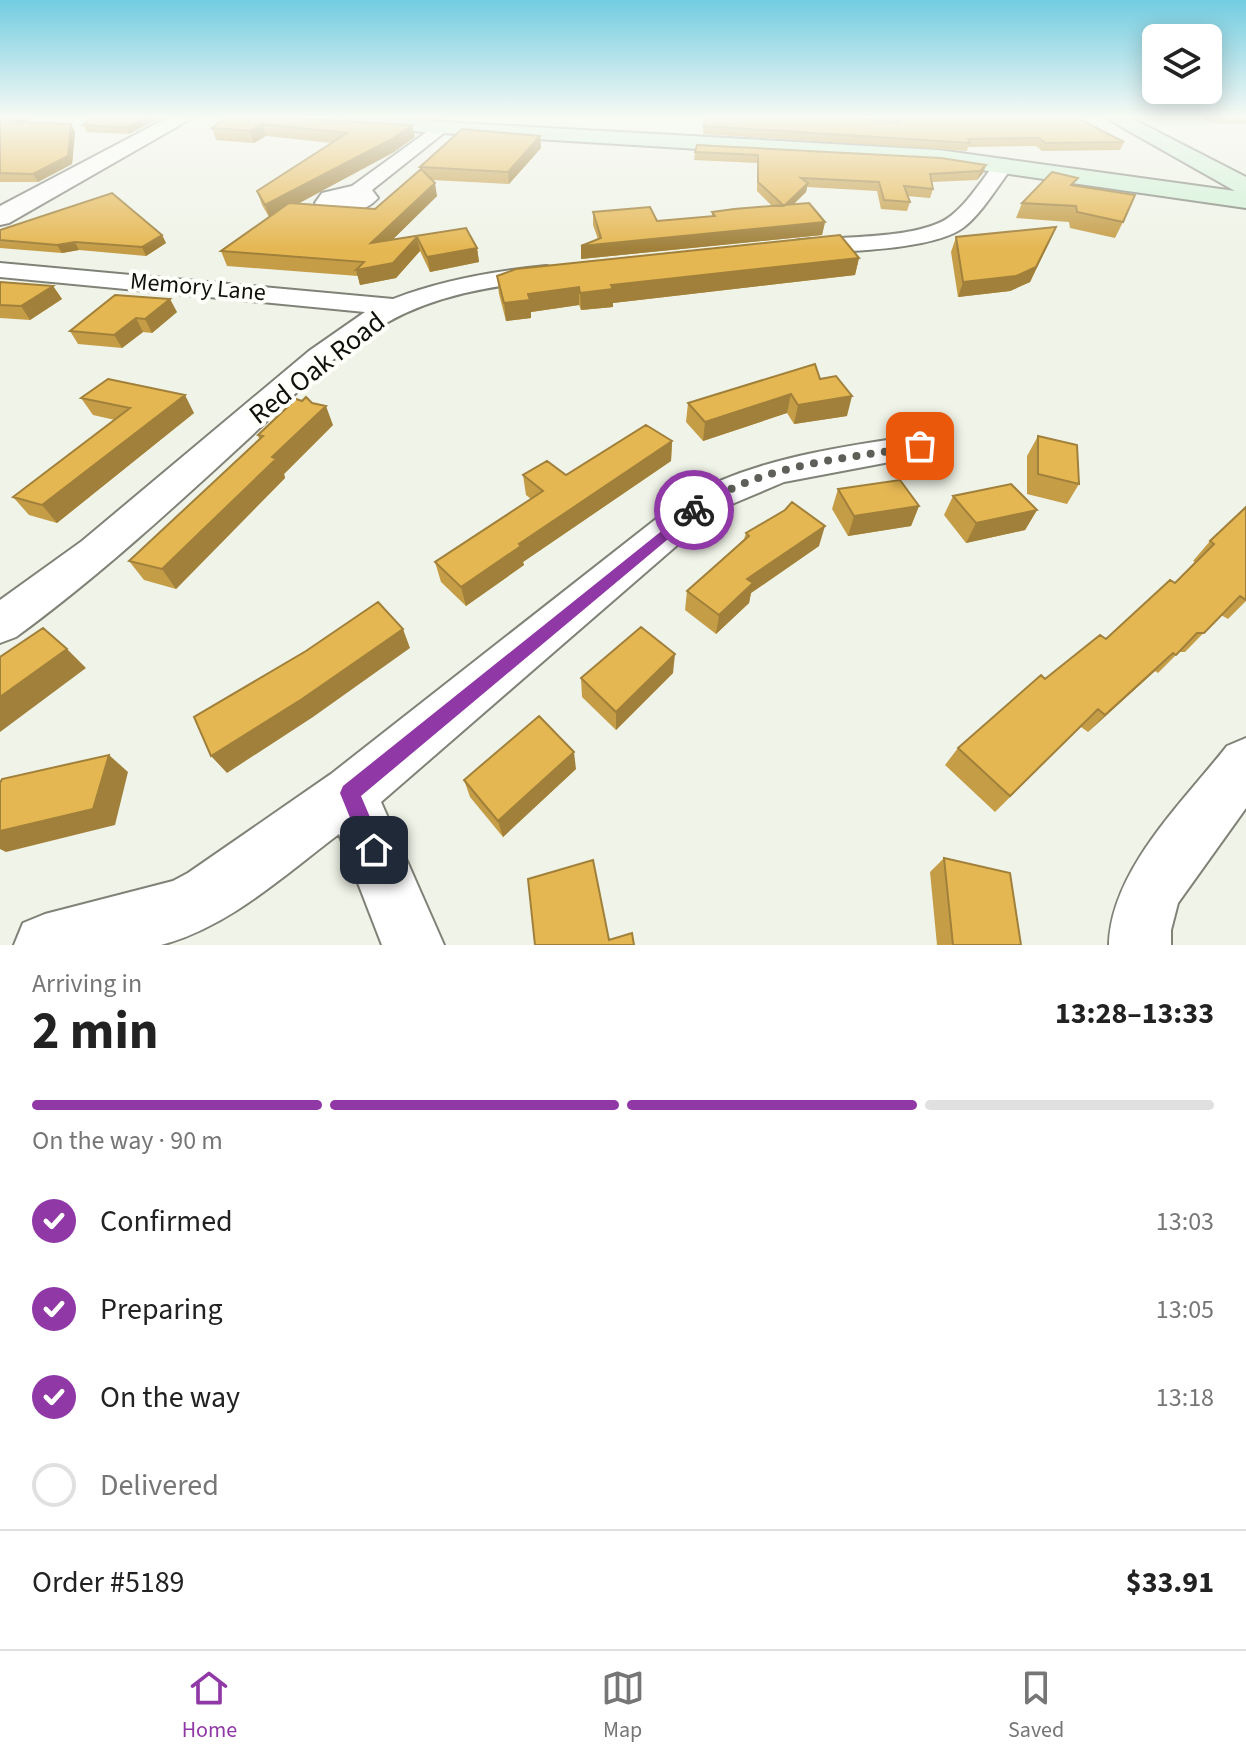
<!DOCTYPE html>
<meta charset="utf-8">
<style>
body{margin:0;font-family:"Source Sans 3",sans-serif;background:#f6f6f6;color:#222;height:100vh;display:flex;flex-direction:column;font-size:30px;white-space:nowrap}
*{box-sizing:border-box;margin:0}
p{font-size:26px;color:#767676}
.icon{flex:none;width:44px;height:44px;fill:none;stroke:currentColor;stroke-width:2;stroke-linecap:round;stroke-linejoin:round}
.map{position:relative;height:945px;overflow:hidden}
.details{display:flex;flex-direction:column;background:#fff;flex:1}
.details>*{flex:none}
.controls{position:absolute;left:1142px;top:24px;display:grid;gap:16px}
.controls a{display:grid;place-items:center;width:80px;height:80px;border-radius:12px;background:#fff;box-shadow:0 4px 20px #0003;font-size:40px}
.pin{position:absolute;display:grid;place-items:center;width:68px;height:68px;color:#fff;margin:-34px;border-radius:16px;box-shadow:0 4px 12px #0006}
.courier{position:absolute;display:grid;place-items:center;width:80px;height:80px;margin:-40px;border:6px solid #9039a6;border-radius:50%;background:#fff;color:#222;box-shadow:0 2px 10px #0007}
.overview em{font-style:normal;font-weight:700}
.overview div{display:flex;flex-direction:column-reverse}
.overview{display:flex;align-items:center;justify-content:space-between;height:136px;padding:0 32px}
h1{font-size:52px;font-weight:700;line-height:60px}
.bar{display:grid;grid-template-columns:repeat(4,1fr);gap:12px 8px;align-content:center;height:96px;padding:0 32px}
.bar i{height:10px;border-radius:6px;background:#e0e0e0}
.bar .selected{background:#9039a6}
.bar p{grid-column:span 4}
.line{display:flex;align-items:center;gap:20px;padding:0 32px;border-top:2px solid #e0e0e0}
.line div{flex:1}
ol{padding:0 32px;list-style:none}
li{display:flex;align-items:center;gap:24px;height:88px}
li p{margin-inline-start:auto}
li .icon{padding:8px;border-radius:50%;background:#9039a6;color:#fff;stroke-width:4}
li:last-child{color:#767676}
li i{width:44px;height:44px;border:4px solid #e0e0e0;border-radius:50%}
.tab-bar{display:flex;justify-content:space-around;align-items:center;height:112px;border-top:2px solid #e0e0e0;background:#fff;font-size:22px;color:#767676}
.tab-bar a{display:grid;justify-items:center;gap:4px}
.tab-bar .selected{color:#9039a6}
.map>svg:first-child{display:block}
</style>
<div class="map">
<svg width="1246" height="945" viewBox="0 0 1246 945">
<rect width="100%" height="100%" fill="#f0f3e7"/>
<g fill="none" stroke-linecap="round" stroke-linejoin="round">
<defs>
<path id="minor" d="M439 123 447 128 445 132 372 190 378 198C362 216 339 213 318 207L315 203 322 193 352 186Z
M1004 159 1011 161 1013 165 1011 169C997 187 982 213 964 227 933 251 840 251 800 254L792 252 788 247 792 242 800 240C837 237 918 239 948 218 967 205 983 178 997 161Z
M0 263 393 299C442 280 494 271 546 266L555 268 558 273 555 278 546 280C492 286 436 295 388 322 334 351 292 398 248 439 173 508 98 577 16 637L0 643V600L82 541 309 351 365 312 0 277Z
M920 435 932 438 937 446 932 454 784 482 732 504 705 521 381 802 444 945H382L339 834C283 876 229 927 161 945H14L23 923 45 914 173 881 188 873 331 774 679 501C754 458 835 448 920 435Z
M1246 738V808L1178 903 1171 930V945H1109C1111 870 1183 802 1227 746Z"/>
<path id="tertiary" d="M169 117H194L9 223 0 225V206Z"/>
<path id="secondary" d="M355 117 939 150 1235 191 1104 117H1129L1246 177V208L939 164 345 127 342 123 345 119Z"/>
</defs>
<use href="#minor" stroke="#808278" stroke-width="4"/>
<use href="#tertiary" stroke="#808278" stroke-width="4"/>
<use href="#secondary" stroke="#808278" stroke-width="4"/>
<use href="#minor" fill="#fff" fill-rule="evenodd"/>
<use href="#tertiary" fill="#fff" fill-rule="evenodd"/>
<use href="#secondary" fill="#d2f1d7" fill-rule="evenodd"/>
</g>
<path fill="#c59d47" d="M0 117H32L27 122 71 124 75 132 72 164 38 182H0Z
M94 117H162L129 134 87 132 83 125Z
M227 117 415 137 394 152 299 203 375 209 420 169V167L540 136 541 148 509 184 432 180 437 196 392 240 466 228 477 248 479 262 430 272 420 251 396 278 360 285 358 276 227 266 221 251 269 217 262 205 257 191 332 143 266 136 254 143 216 140 212 128Z
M391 117H444L442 120Z
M882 117H1075L1124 142 1120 150 1042 151 1036 146 968 147 967 151 703 134V126L887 122Z
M1201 117H1246V124L1211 123Z
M695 152 986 165 983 173 977 180 932 182 933 189 930 198 907 196 910 202 907 211 881 209 877 191 807 187 806 192 794 204 825 222 822 235 581 259 598 239 593 225V212L657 221 712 216V212L772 206 757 191V163L694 160Z
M1074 186 1123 222 1115 238 1070 228 1069 222 1016 218 1022 203Z
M0 230 162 235 166 243 146 256 79 250 62 253 0 248Z
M956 237 1050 241 1030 282 1010 291 958 297 951 252Z
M859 258 855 275 613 303V307L581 310 579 305 531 312V318L506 321 499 294 497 276Z
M0 282 53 286 62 299 30 320 0 318Z
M115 295 177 312 152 333 143 332 122 348 78 344 70 331Z
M820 379 847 416 794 424 787 413 703 441 686 422 688 403Z
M81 398 194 413 57 523 29 515 13 497 115 420 93 415Z
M333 425 284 474 285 478 176 589 144 580 129 561 259 439 258 435Z
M1038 436 1079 484 1067 504 1027 494V456Z
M672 441 671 461 523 562 524 565 466 606 441 582 435 562 531 499 526 495 523 475H566Z
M838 489 919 506 911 526 848 536 832 509Z
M953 496 1037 510 1025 530 966 543 944 515Z
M1246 507V601L1228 619 1221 615 1185 652H1179L1158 673 1155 671 1088 732 1081 727 995 812 945 765 958 748 1045 679 1106 639 1175 583 1195 562 1193 561 1210 541Z
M746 533 819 546 751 593 749 603 716 634 685 610 687 591 744 539Z
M673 673 616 730 582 697 581 678Z
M576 769 503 837 470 797 464 780Z
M944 858 1021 945H937L930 872Z"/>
<path fill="#a0803a" d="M20 117H32L19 130 15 122Z
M147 117H162L129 134 126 128Z
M71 124 75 132 72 164 38 182 33 174Z
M262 124 266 136 254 143 250 131Z
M412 125 415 137 394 152 270 219 265 205Z
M540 136 541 148 509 184 508 172Z
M986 165 983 173 977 180 980 171Z
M435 183 437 196 374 258 371 243Z
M808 183 806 192 782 215 784 206Z
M825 222 822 235 581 259V246Z
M1056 227 1030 282 1010 291 958 297 963 282Z
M162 235 166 243 146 256 142 247Z
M417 237 420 251 396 278 360 285 356 270Z
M75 242 79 250 62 253 57 245Z
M477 248 479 262 430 272 427 257Z
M859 258 855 275 613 303V307L581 310 580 293 611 285Z
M53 286 62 299 30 320 21 306Z
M579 287V305L531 312V318L506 321 504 303 528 294Z
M170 299 177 312 152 333 145 319Z
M136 318 143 332 122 348 114 335Z
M791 394 787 413 703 441 705 422Z
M185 395 194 413 57 523 42 505Z
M852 396 847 416 794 424 798 405Z
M326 406 333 425 284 474 285 478 176 589 162 569 272 457Z
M672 441 671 461 523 562 524 565 466 606 461 587 519 544Z
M919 506 911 526 848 536 854 516Z
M1037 510 1025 530 966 543 976 523Z
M825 526 819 546 751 593 749 603 716 634 719 615 747 579Z
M403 629 410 648 313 717 227 773 211 756Z
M67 649 86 668 0 732V697Z
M1173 653 1155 671 1088 732 1105 715Z
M675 654 673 673 616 730V712Z
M574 752 576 769 503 837 498 821Z
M109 755 128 772 115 825 6 852 0 849V831Z"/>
<path fill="#e5b753" stroke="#a0803a" stroke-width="2" d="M0 117H20L15 122 71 124 68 156 33 174 0 173Z
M94 117H147L126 128 83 125Z
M227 117H268L412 125 392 139 265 205 257 191 347 133 262 124 250 131 212 128Z
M706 117H849L898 123 892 117H1075L1124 142 1045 143 1039 138 968 139 970 143 703 126Z
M462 129 540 136 508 172 420 167Z
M697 145 941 158 986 165 980 171 930 174 933 189 904 186 910 202 884 200 879 182 801 178 808 183 784 206 758 182V155L695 152Z
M421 169 435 183 371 243 466 228 477 248 427 257 417 237 393 263 356 270 364 262 221 251 289 203 375 209Z
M1052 172 1078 178 1071 185 1135 195 1123 222 1077 212 1076 206 1022 203Z
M112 193 162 235 142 247 75 242 57 245 0 240V230Z
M809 203 825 222 581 246 601 238 593 212 650 207 657 221 715 216 712 212 734 209Z
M1056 227 1036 267 1016 276 963 282 956 237Z
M840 235 859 258 611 285 613 289 580 293 579 287 528 294 530 300 504 303 497 276 516 269Z
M0 282 53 286 21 306 0 305Z
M115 295 170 299 145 319 136 318 114 335 70 331Z
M815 364 820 379 836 376 852 396 798 405 791 394 705 422 688 403Z
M108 379 185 395 42 505 13 497 130 408 81 398Z
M306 397 312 403 326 406 272 457 276 459 162 569 129 561 263 436 258 435 296 399 302 401Z
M646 425 672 441 519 544 521 546 461 587 435 562 543 491 523 475 547 461 566 475Z
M1038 436 1077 445 1079 484 1038 474Z
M900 480 919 506 854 516 838 489Z
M1011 484 1037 510 976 523 953 496Z
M792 502 825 526 747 579 753 583 719 615 687 591 749 536 746 533 785 510Z
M1246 507V600L1240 596 1204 633H1197L1176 655 1173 653 1105 715 1098 709 1010 796 958 748 1041 675 1045 679 1100 635 1106 639 1170 580 1175 583 1214 544 1210 541Z
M378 602 403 629 302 699 211 756 194 717 306 651Z
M641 627 675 654 616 712 581 678Z
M43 628 67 649 0 697V657Z
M539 716 574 752 498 821 464 780Z
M109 755 93 809 0 831V783L2 779Z
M944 858 1010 873 1021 945H953Z
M593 860 609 940 632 933 634 945H535L528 879Z"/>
<linearGradient id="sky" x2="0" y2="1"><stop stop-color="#72cce1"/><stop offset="0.47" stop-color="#f8faf4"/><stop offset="1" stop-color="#f8faf4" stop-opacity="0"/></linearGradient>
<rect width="1246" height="249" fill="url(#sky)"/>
<path fill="#9039a6" d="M694 505 700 510 698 514 361 796 384 850 381 857 374 860 366 857 340 793 343 786Z"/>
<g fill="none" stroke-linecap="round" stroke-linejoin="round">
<path stroke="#5e5f58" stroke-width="8" stroke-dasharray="0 14.4" d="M694 510C763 463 840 460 920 446"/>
</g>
<g text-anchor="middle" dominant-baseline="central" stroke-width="8" stroke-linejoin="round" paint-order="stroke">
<g font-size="24" fill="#0f0f0b" stroke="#fefffa">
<text transform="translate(198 287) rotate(5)">Memory Lane</text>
</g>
<g font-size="28" fill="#0f0f0b" stroke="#fefffa">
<text transform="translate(317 368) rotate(-38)">Red Oak Road</text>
</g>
</g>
</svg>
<div class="controls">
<a><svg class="icon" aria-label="layers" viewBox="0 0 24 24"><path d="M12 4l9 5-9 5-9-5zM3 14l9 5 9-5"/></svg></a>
</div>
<div class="pin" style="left:920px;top:446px;background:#ea580c"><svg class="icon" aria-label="bag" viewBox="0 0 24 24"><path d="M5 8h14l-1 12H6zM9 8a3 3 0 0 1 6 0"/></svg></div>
<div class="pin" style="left:374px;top:850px;background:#1f2937"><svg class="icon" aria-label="home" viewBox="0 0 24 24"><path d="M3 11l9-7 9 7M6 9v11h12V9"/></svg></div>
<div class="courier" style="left:694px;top:510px"><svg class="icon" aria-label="bike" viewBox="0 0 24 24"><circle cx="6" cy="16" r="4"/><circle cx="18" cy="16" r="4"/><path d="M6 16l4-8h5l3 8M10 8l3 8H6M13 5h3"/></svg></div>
</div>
<section class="details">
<div class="overview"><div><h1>2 min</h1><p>Arriving in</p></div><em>13:28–13:33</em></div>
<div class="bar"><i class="selected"></i><i class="selected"></i><i class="selected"></i><i></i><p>On the way · 90 m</p></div>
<ol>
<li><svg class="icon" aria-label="check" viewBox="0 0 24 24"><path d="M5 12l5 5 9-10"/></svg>Confirmed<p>13:03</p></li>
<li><svg class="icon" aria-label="check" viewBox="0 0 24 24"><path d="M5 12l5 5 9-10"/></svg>Preparing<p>13:05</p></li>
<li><svg class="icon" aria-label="check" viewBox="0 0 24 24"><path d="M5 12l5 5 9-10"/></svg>On the way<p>13:18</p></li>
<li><i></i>Delivered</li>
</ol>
<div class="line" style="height:104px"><div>Order #5189</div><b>$33.91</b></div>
</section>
<nav class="tab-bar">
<a class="selected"><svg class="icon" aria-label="home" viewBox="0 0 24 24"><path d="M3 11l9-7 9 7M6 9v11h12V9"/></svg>Home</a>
<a><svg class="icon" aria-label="map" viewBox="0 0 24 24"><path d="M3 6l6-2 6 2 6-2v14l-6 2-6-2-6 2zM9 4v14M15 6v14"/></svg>Map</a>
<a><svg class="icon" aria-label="saved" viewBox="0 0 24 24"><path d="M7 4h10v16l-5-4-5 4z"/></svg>Saved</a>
</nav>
